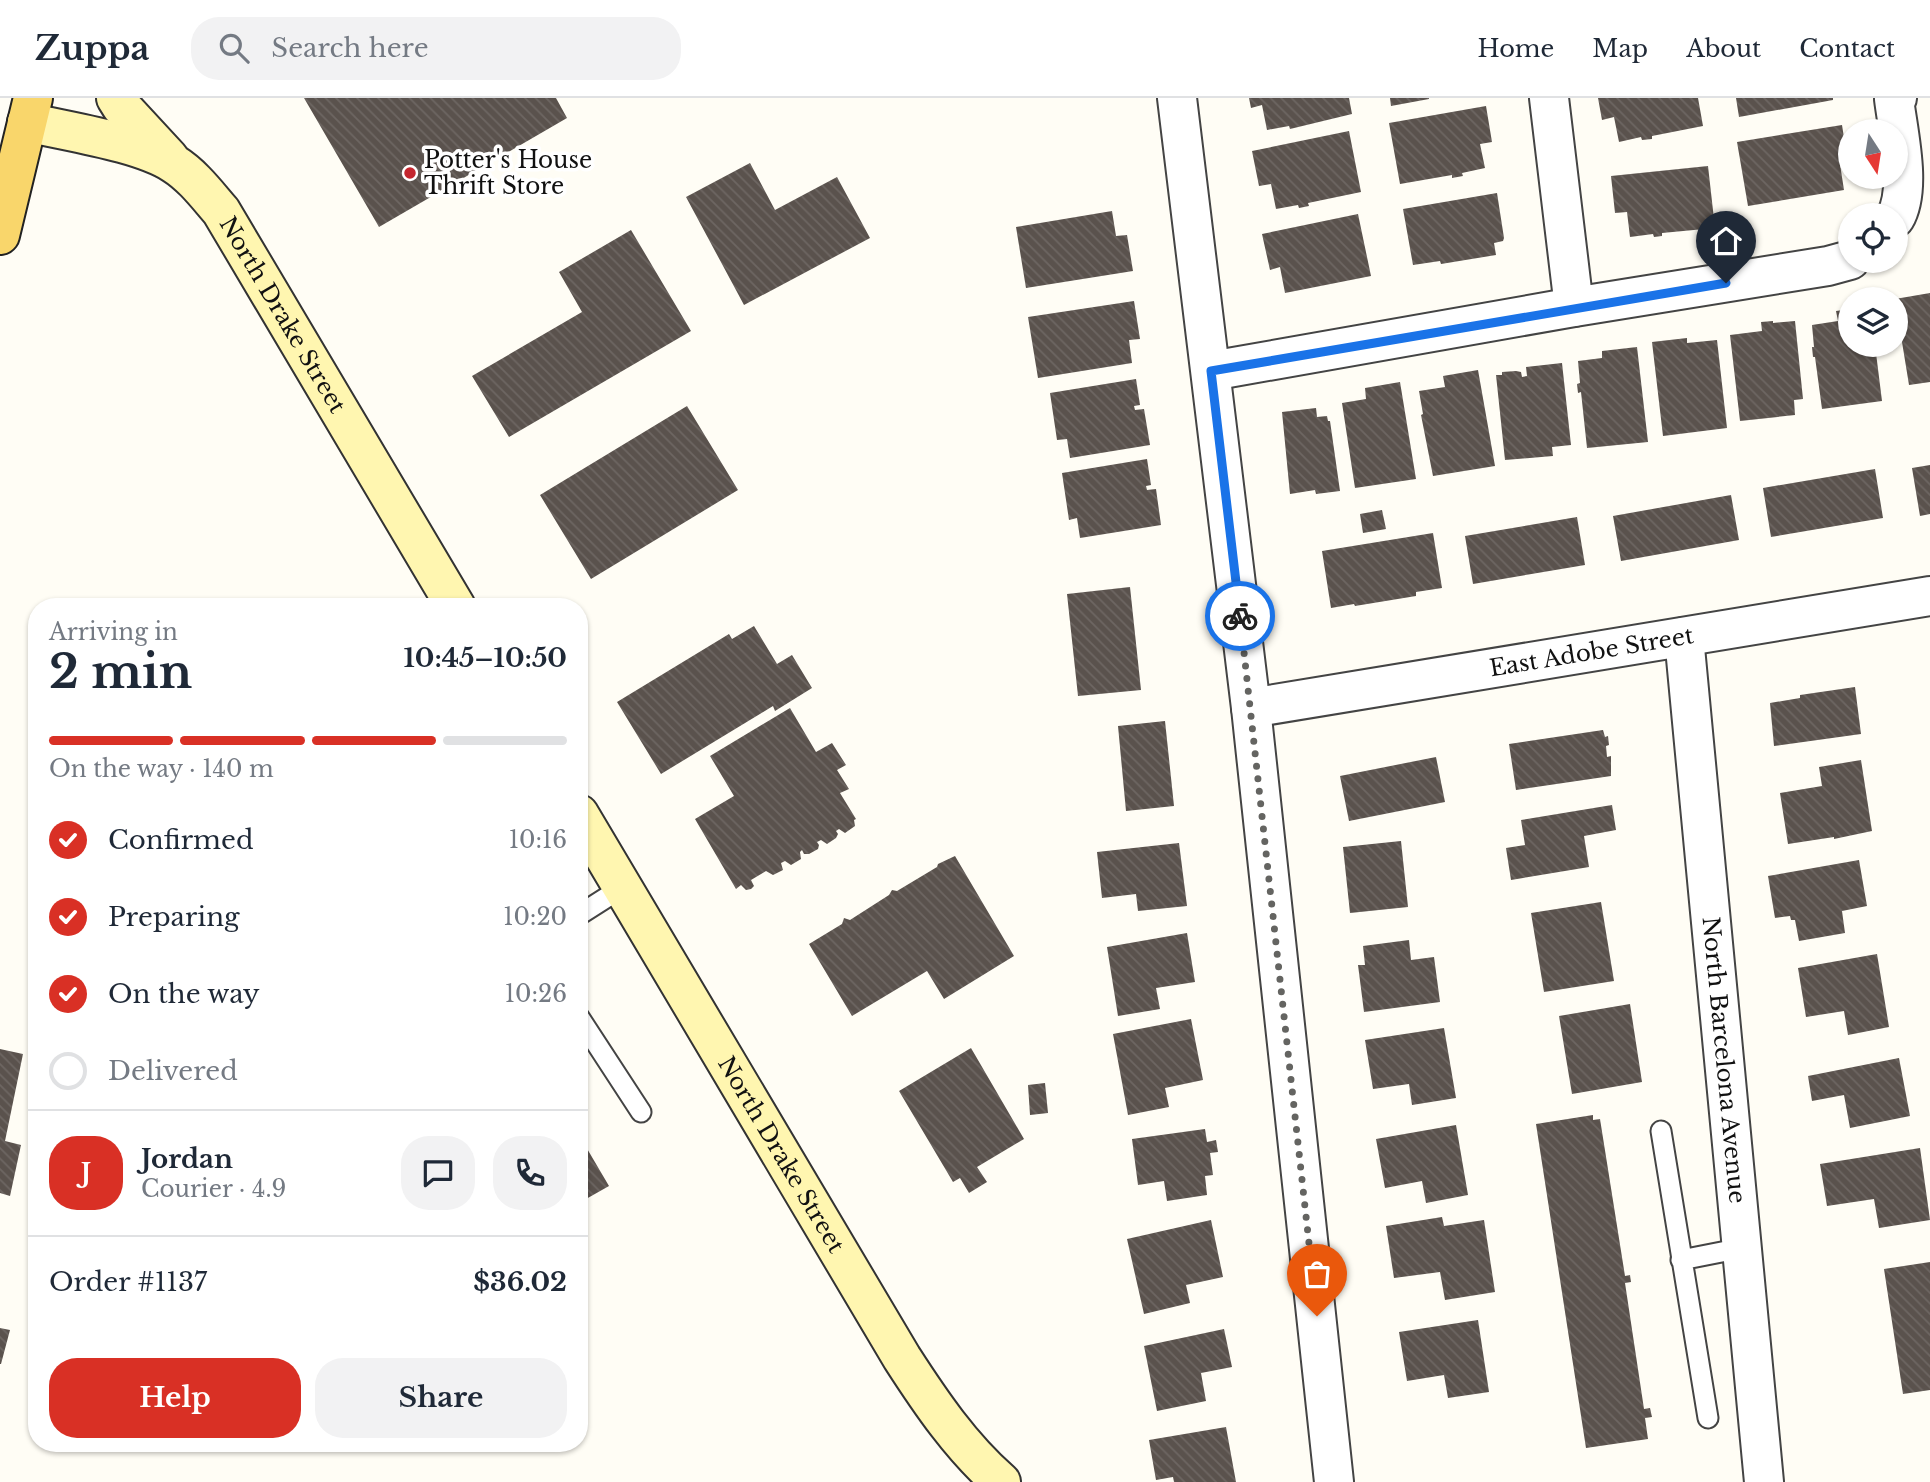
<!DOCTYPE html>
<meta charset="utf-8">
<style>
body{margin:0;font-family:"Libre Baskerville",serif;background:#f2f2f3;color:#1f2937;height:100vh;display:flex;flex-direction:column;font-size:26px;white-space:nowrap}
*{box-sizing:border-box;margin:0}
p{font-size:23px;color:#747a83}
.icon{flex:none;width:38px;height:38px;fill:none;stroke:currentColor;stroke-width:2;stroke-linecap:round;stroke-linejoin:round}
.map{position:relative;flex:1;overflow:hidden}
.sheet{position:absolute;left:28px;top:500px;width:560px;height:854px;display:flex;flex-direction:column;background:#fff;border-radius:28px;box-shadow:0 2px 5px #0004}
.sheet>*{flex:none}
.needle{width:46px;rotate:168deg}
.controls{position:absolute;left:1838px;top:21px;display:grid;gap:14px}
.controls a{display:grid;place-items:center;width:70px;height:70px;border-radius:50%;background:#fff;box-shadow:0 2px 5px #0004;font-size:35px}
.pin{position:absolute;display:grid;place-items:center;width:60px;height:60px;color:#fff;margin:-72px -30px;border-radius:50% 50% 50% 0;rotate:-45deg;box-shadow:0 0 7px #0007}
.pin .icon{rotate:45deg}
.courier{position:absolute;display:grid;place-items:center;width:70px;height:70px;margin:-35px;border:5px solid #1a73e8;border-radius:50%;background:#fff;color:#222;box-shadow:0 2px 9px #0007}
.summary em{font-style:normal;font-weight:700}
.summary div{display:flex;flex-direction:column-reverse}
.summary{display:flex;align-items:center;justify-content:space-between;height:119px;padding:0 21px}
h1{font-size:46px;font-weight:700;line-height:52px}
.bar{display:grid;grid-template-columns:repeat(4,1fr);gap:10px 7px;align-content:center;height:84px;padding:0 21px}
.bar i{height:9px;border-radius:5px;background:#e0e1e3}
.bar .current{background:#d93025}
.bar p{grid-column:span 4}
.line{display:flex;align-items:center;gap:18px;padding:0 21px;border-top:2px solid #e0e1e3}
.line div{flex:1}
.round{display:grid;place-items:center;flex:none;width:74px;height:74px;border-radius:28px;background:#f2f2f3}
ol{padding:0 21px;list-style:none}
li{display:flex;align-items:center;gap:21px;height:77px}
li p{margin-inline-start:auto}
li .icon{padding:7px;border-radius:50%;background:#d93025;color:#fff;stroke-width:4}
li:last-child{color:#747a83}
li i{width:38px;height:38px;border:4px solid #e0e1e3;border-radius:50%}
.cta{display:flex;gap:14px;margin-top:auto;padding:14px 21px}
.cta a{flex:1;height:80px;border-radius:28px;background:#d93025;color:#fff;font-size:28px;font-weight:700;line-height:80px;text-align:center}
.cta a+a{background:#f2f2f3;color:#1f2937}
header{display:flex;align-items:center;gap:42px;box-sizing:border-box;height:98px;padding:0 35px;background:#fff;border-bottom:2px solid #e0e1e3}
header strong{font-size:33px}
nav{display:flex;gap:38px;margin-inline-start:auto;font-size:24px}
.search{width:490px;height:63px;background:#f2f2f3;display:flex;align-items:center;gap:18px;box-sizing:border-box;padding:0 24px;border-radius:28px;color:#747a83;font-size:26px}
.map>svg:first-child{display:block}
</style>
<header>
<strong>Zuppa</strong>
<div class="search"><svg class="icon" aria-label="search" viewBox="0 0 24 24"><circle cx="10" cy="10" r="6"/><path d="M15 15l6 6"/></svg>Search here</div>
<nav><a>Home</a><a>Map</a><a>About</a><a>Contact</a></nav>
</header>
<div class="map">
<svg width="1930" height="1384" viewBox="0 0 1930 1384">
<defs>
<pattern id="building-back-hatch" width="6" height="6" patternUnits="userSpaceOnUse" patternTransform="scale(1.75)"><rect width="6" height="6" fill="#5a524d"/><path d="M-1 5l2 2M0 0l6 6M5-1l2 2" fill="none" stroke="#6d6662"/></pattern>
</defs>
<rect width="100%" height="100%" fill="#fffdf5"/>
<path fill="url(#building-back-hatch)" d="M304 0H556L567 20 379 129Z
M1249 0H1349L1352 16 1290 31 1289 28 1267 32 1262 7 1251 10Z
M1390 0H1429V1L1391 8Z
M1598 0H1698L1703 28 1652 38V41L1642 42 1641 39 1619 44 1614 19 1602 22Z
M1736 0H1833V2L1739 19Z
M1486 8 1492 44 1480 46 1485 70 1462 75 1463 78 1452 80V77L1400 86 1389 25Z
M1842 27 1848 65 1840 66 1844 92 1748 108 1737 44Z
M1349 33 1361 94 1308 105 1309 108 1299 110 1298 107 1276 111 1271 86 1259 88 1252 53Z
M750 65 775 112 837 79 870 140 744 207 686 99Z
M1708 68 1715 130 1662 135V138L1654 139 1653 136 1630 139 1627 114 1615 115 1611 78Z
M1497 95 1504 140 1503 143 1494 145 1496 157 1441 166 1440 163 1413 167 1403 111Z
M1112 113 1116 138 1127 137 1133 173 1026 190 1016 129Z
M1358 116 1371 178 1285 195 1280 169 1270 172 1262 136Z
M631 132 691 233 509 339 472 278 582 214 559 174Z
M1930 195V284L1909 287 1895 201Z
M1134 203 1140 241 1129 242 1132 265 1038 280 1028 219Z
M1850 211V247H1875L1882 303 1822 311 1815 259H1813L1812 249H1814L1812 227 1838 223 1836 213Z
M1773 223V225L1795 223 1803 301 1794 302 1795 317 1740 323 1730 237 1762 233 1761 224Z
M1687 240V245L1717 242 1727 330 1663 338 1652 244Z
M1637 249 1648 344 1587 350 1581 294 1578 295 1577 286 1580 285 1578 263 1602 260V253Z
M1562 265 1571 347 1552 349 1553 358 1505 362 1496 277H1502V274L1516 273 1521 274 1522 279 1527 278 1526 269Z
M1478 272 1495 368 1433 378 1421 317 1423 316 1419 293 1445 289 1443 278Z
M1136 281 1140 307 1134 308 1135 312 1144 311 1150 347 1070 360 1067 341 1057 342 1050 295Z
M1400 284 1416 381 1355 390 1342 305 1366 301 1365 290Z
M687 308 738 392 591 481 540 397Z
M1316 310 1317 319 1327 318 1328 323H1330L1340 393 1316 396 1315 392 1290 396 1282 314Z
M1147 361 1151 387 1146 388 1147 392 1156 391 1161 427 1080 440 1077 420 1069 422 1062 375Z
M1930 367V416L1920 418 1912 370Z
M1875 371 1883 420 1771 439 1763 390Z
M1731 397 1739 442 1621 463 1613 418Z
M1382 412 1386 431 1363 435 1360 416Z
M1577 419 1585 467 1473 486 1465 438Z
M1433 435 1442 490 1416 494V498L1355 508 1354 506 1331 510 1322 453Z
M1130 489 1141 592 1078 598 1067 496Z
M754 528 777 566 792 557 812 590 775 613 773 608 661 676 617 604 729 536 732 541Z
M1855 589 1861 636 1774 648 1770 605 1800 600V597Z
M790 610 816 654 832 645 846 667 837 672 849 691 840 695 856 721 854 722 855 728 845 735 839 731 836 733 838 736 836 740 827 746 821 742 817 744 819 747 818 751 809 756H804L802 752 800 754 801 761 791 767 785 763 781 765 783 772 773 777 766 773 751 782 754 788 751 791 746 792 741 787 736 791 695 721 734 698 710 658Z
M1165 623 1174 708 1126 713 1118 628Z
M1603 632 1605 639 1608 638 1609 647 1606 648 1607 659 1611 658V678L1516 692 1509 646Z
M1436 659 1445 704 1349 723 1340 678Z
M1861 662 1872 733 1834 741V739L1788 746 1780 695 1822 688 1819 669Z
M1612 707 1616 732 1584 738 1589 769 1511 782 1506 750 1525 747 1521 722Z
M1401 743 1408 809 1350 815 1343 749Z
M1179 745 1187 808 1138 813 1136 796 1102 800 1097 754Z
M955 758 1014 858 944 901 927 873 852 918 809 846 842 826 844 820 850 822 889 797 892 792 897 793 937 769 938 766Z
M1859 762 1867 808 1842 813 1845 835 1799 843 1795 822H1791L1790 818 1775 820 1768 778Z
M1601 804 1614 883 1544 894 1531 815Z
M1187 835 1195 884 1156 890 1160 911 1118 918 1107 849Z
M1409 842 1411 862 1434 859 1440 904 1364 914 1358 867H1365L1363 848Z
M1877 856 1889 929 1848 937 1844 913 1806 919 1798 870Z
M1630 906 1642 984 1572 996 1559 918Z
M1191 921 1203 982 1165 990 1169 1009 1128 1017 1113 936Z
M1444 930 1456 1000 1412 1007 1409 986 1373 991 1365 942Z
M971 950 1024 1041 977 1069 987 1084 969 1095 960 1080 953 1084 899 993Z
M0 951 23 956 5 1043 21 1047 10 1098 0 1095Z
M1899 960 1910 1018 1850 1030 1844 997 1812 1003 1808 978Z
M1045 985 1048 1015 1030 1017 1028 987Z
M1593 1017V1022L1600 1021 1625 1178 1630 1177 1631 1184 1625 1185 1644 1311 1650 1310 1652 1319 1645 1320 1648 1341 1586 1350 1536 1026Z
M1456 1027 1468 1097 1426 1105 1422 1083 1385 1090 1376 1041Z
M1205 1031 1207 1044 1216 1042 1218 1054 1210 1055 1213 1077 1205 1078 1207 1097 1167 1103 1164 1083 1138 1087 1132 1041Z
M579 1037 609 1088 579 1105Z
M1920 1050 1930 1122 1879 1130 1874 1101 1827 1108 1820 1066Z
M1442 1119 1444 1128 1484 1122 1495 1194 1445 1202 1440 1174 1394 1180 1386 1128Z
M1211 1122 1223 1179 1186 1187 1190 1205 1144 1216 1127 1141Z
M1930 1164V1292L1903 1296 1884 1171Z
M1478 1222 1489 1294 1448 1300 1444 1277 1407 1283 1399 1234Z
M0 1230 10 1232 1 1266H0Z
M1224 1231 1232 1269 1201 1275 1206 1303 1157 1313 1144 1248Z
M1226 1329 1236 1384H1174L1173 1379 1156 1382 1149 1342Z"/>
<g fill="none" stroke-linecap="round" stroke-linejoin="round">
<defs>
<path id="lane" d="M579 817 623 789
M579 919 641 1014
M1661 1033 1708 1320
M1681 1162 1742 1150"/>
<g id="street">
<path d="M1177 0 1251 610 1334 1384"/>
<path d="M1549 0 1574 209"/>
<path d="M1895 120C1912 91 1898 34 1894 1L1897 0"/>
<path d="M1211 273 1574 209 1828 168 1850 162"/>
<path id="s1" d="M1684 539 1764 1384"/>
<path id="s2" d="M1251 610 1930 498"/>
</g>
<g id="secondary">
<path d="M116 0 121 8 169 60"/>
<path id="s3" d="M27 24C69 34 140 44 174 66 193 78 207 97 221 113L456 509"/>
<path id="s4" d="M579 716 902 1260C931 1305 961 1349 1001 1384"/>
</g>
<path id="primary" d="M0 137 33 0"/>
</defs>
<use href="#lane" stroke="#444" stroke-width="23"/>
<use href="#street" stroke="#444" stroke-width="42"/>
<use href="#secondary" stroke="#333" stroke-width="42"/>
<use href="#primary" stroke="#222" stroke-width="42"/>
<use href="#lane" stroke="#fff" stroke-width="19"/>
<use href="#street" stroke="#fff" stroke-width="38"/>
<use href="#secondary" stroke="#fff6b0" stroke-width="38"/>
<use href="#primary" stroke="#f9d66b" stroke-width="38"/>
</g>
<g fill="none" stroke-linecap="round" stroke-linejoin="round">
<path stroke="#646461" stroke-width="7" stroke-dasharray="0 12.6" d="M1240 518 1317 1218"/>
<path stroke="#1a73e8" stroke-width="9" d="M1240 518 1211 273 1726 185"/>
</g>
<circle fill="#c4262e" stroke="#fff" stroke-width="2.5" cx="410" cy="75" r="7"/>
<g text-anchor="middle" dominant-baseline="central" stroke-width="7" stroke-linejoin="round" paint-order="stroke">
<g font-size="23" fill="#111" stroke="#fff" text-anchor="start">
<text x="424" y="62">Potter's House<tspan x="424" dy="26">Thrift Store</tspan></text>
</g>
<g font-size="23" fill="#111" stroke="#fff">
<text stroke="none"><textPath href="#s3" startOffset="341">North Drake Street</textPath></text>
<text stroke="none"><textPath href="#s2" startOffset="345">East Adobe Street</textPath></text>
<text stroke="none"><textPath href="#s1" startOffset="425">North Barcelona Avenue</textPath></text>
<text stroke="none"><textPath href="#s4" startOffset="396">North Drake Street</textPath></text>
</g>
</g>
</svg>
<div class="controls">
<a><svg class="needle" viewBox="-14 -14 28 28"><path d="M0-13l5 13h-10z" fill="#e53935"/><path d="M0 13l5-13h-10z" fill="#747a83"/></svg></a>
<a><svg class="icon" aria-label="locate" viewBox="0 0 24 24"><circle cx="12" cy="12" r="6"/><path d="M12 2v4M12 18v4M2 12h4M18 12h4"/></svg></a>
<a><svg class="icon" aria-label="layers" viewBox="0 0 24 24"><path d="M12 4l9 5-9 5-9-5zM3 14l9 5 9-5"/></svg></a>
</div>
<div class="pin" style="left:1317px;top:1218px;background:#ea580c"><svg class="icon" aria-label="bag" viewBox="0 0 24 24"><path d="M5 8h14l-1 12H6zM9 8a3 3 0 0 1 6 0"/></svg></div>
<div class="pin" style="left:1726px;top:185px;background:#1f2937"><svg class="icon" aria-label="home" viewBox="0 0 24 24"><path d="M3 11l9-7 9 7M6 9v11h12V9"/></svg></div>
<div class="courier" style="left:1240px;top:518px"><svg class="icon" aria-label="bike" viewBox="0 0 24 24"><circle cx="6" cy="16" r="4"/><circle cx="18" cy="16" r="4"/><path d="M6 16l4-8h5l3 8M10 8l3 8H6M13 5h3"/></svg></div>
<section class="sheet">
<div class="summary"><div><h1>2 min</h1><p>Arriving in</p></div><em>10:45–10:50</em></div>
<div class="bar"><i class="current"></i><i class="current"></i><i class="current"></i><i></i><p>On the way · 140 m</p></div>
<ol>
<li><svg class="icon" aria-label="check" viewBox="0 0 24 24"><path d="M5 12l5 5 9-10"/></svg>Confirmed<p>10:16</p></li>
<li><svg class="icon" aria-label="check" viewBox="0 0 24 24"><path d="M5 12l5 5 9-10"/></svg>Preparing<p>10:20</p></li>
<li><svg class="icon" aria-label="check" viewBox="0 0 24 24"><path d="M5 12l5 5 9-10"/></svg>On the way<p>10:26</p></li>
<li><i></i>Delivered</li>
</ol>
<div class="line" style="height:126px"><b class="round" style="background:#d93025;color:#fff">J</b><div><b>Jordan</b><p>Courier · 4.9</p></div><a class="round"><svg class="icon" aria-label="chat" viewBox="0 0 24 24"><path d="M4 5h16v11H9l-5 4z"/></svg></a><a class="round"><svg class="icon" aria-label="phone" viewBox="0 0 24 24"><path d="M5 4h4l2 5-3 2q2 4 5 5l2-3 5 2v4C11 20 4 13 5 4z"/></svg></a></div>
<div class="line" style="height:91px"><div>Order #1137</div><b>$36.02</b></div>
<div class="cta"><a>Help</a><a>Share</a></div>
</section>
</div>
